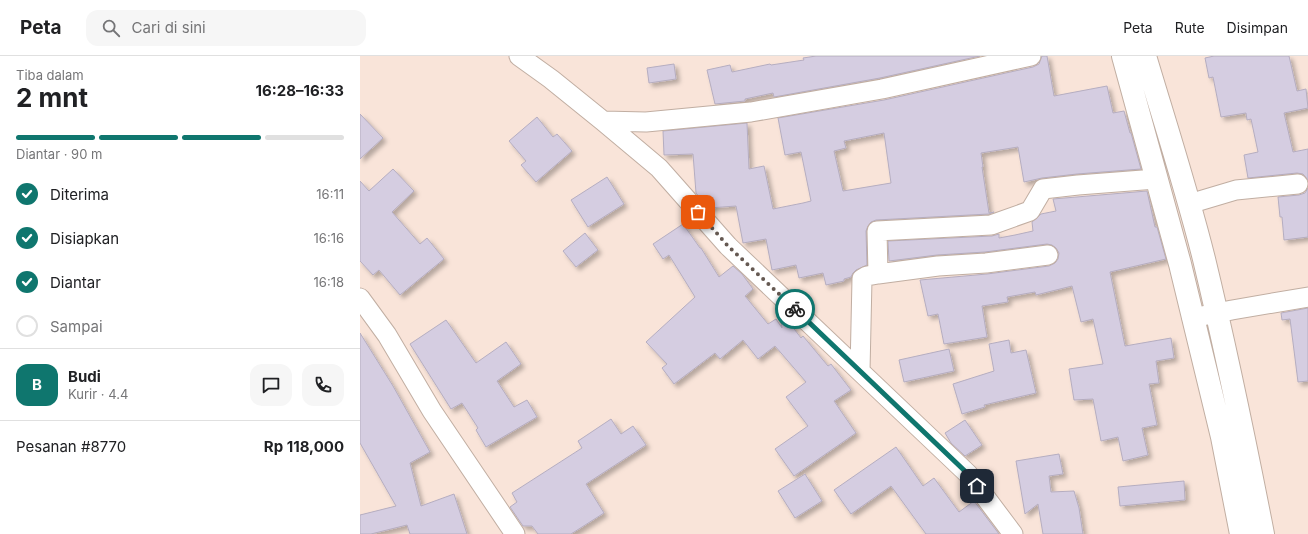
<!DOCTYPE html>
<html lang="id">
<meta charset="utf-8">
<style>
body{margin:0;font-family:Inter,sans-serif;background:#f6f6f6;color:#202124;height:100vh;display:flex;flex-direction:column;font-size:15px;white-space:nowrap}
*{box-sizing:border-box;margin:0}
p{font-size:13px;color:#757577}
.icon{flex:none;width:22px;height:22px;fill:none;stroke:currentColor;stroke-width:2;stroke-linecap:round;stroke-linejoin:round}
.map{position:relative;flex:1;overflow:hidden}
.sheet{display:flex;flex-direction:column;background:#fff;width:360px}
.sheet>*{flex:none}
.pin{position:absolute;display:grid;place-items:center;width:34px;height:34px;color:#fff;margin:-17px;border-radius:8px;box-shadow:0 2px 6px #0006}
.courier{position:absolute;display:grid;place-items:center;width:40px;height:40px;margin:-20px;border:3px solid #0f766e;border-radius:50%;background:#fff;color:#222;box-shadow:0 1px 5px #0007}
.headline em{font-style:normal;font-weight:700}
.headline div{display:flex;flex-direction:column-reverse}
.headline{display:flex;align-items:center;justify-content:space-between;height:68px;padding:0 16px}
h1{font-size:26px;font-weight:700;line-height:30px}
.bar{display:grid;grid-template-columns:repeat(4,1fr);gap:6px 4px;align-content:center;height:48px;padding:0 16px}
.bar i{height:5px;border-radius:3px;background:#e0e0e0}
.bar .current{background:#0f766e}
.bar p{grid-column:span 4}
.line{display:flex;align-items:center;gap:10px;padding:0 16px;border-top:1px solid #e0e0e0}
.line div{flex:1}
.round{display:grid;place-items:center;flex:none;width:42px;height:42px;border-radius:12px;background:#f6f6f6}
ol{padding:0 16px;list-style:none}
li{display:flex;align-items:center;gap:12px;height:44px}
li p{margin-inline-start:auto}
li .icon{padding:4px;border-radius:50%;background:#0f766e;color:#fff;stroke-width:4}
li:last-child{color:#757577}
li i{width:22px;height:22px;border:2px solid #e0e0e0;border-radius:50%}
header{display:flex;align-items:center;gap:24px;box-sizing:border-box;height:56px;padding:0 20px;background:#fff;border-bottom:1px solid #e0e0e0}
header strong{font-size:19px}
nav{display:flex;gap:22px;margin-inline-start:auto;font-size:14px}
.search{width:280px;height:36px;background:#f6f6f6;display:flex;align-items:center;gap:10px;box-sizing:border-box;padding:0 14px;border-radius:12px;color:#757577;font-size:15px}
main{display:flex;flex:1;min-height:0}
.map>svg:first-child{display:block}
</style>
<header>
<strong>Peta</strong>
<div class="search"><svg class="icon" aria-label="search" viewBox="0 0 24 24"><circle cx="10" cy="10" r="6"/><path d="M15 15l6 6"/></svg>Cari di sini</div>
<nav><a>Peta</a><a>Rute</a><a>Disimpan</a></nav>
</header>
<main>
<section class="sheet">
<div class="headline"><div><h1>2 mnt</h1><p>Tiba dalam</p></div><em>16:28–16:33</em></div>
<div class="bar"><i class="current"></i><i class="current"></i><i class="current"></i><i></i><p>Diantar · 90 m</p></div>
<ol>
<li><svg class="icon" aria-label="check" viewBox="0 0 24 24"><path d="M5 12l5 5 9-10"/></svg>Diterima<p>16:11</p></li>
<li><svg class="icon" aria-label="check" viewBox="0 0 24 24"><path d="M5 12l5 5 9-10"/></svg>Disiapkan<p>16:16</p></li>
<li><svg class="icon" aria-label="check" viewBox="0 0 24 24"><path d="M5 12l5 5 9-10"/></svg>Diantar<p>16:18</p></li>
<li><i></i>Sampai</li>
</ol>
<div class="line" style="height:72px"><b class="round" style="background:#0f766e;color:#fff">B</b><div><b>Budi</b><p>Kurir · 4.4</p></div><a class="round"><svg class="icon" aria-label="chat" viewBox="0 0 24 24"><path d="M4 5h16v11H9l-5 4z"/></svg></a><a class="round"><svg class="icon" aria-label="phone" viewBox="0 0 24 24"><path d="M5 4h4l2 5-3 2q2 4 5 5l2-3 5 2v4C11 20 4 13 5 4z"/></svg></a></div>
<div class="line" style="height:52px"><div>Pesanan #8770</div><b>Rp 118,000</b></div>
</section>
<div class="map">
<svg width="948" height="478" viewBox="0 0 948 478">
<defs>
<filter id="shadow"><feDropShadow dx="3.5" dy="3.5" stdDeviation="2" flood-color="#0004"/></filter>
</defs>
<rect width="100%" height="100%" fill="#f9e4d9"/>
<path fill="#d5cde1" stroke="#b5adc0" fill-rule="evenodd" filter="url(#shadow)" d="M456 0H620L520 22 414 41 413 37 385 43V45L355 48 347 14 370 9 372 16 410 8 411 9 444 4 443 2Z
M682 0H687L694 40 747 30 753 57 764 55 770 77H771L781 113 717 118 682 122 664 126 658 91 621 97 623 111H622L629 157 634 156 629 158 516 164 511 166 508 170 506 175 507 209 496 214 493 217 491 221 484 223V225L466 229 463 217 439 222 436 209 412 214 406 183 383 187 376 150 349 152 336 137 333 98 304 99 303 75 387 67 389 113 404 110 413 153 443 147 451 145 441 96 425 99 418 62 524 44 673 11 679 8ZM524 77 531 127 483 135 474 95 486 92 484 85Z
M854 0H929L937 35 946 33 948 52 924 57 933 96 948 93V124L943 118 937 117 888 122 884 99 898 96 891 63 887 64 886 57 861 61 853 21 849 22 845 2Z
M314 8 316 23 289 27 287 12Z
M0 58 23 82 0 103Z
M177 61 193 81 197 78 212 95 176 126 161 109 166 105 149 85Z
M33 113 54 135 32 156 60 188 67 182 84 203 40 239 19 214 13 219 0 205V125L9 135Z
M247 121 264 148 228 171 211 144Z
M948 132V181L924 184 922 161H920L918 141 939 139 945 137Z
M787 135 795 171H797L806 203 750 216 765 290 811 282 814 302 796 305 799 327 789 328 797 369 782 372 788 399 763 405 758 381 741 385 733 343 714 344 709 313 743 308 733 263 721 266 712 230 676 239 675 236 647 241 648 246 622 250 627 281 584 288 578 258 568 260 560 224 627 218 689 210 695 207 698 203 699 197 696 192 692 189 687 188 625 196 577 199 529 205 528 185 632 180 639 178V182L655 179 673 175 672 166 681 158 696 155 693 143Z
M323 168 340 192H341L359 221 373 210 382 218 393 233 385 240 408 268 416 263 422 272 419 253 441 282 443 280 468 310 471 308 491 334 474 345 496 377 434 420 415 393 448 370 426 341 446 326 415 290 398 303 383 284 360 303 355 297 314 328 302 312 307 308 286 286 335 241 309 199 303 203 293 188Z
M225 177 238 194 216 211 203 195Z
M948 252V325L938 326 930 263 922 264 921 257Z
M86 264 116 307 146 286 161 308 137 325 154 351 167 344 177 361 126 391 116 374 118 372 102 347 91 353 50 288Z
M0 277 33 330 70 396 50 407 61 450 94 438 107 478H50L47 469 11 478H0V459L36 450 0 387Z
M649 284 651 297 666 294 676 337 624 349 625 351 602 358 593 328 634 315 629 288Z
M589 293 594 315 544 326 539 304Z
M251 363 261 378 273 370 286 389 226 428 244 457 211 478H178L172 470H163L150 451 157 446 152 437 222 392 218 385Z
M605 364 622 389 605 400 591 387 585 377Z
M536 391 563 430 574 422 599 456 614 445 639 478H566L531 430 491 458 474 434Z
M699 398 703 418 689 420 691 436 714 435 719 452 723 478H683L678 448 665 458 656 405Z
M445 418 462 445 435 462 418 435Z
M824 425 825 444 760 450 758 431Z"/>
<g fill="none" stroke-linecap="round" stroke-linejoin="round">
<defs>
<path id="street" d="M159 0 191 23 243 65 299 112 368 190 608 418 653 478
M243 65 286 66 391 56 522 33 671 0
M829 148 876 134 938 128
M518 218 517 175 631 169 670 155 683 133 718 129 796 123
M0 242 27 279 72 355 155 478
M832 262 872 254 948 241
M500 315 502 223 507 220 518 218 578 210 626 207 688 199"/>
<path id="secondary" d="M763 0 820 208 862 381 881 478
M785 0C805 67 827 135 844 203 866 294 885 386 903 478"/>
</defs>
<use href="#street" stroke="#c1aea2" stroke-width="21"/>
<use href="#secondary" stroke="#c1aea2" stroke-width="24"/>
<use href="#street" stroke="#fff" stroke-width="19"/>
<use href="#secondary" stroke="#fff" stroke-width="22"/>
</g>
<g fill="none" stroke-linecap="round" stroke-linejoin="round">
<path stroke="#655952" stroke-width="4" stroke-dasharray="0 7.2" d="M338 156 368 190 435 253"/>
<path stroke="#0f766e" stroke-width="5" d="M435 253 608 418 617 430"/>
</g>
</svg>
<div class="pin" style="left:338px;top:156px;background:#ea580c"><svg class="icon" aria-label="bag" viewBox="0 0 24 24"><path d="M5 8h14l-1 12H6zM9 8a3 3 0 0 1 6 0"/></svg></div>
<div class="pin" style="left:617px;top:430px;background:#1f2937"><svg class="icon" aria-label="home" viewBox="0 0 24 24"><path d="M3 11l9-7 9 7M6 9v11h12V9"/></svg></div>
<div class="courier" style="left:435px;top:253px"><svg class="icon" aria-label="bike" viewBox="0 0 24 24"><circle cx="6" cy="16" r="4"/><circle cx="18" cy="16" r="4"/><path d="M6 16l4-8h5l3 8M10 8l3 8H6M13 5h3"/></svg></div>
</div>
</main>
